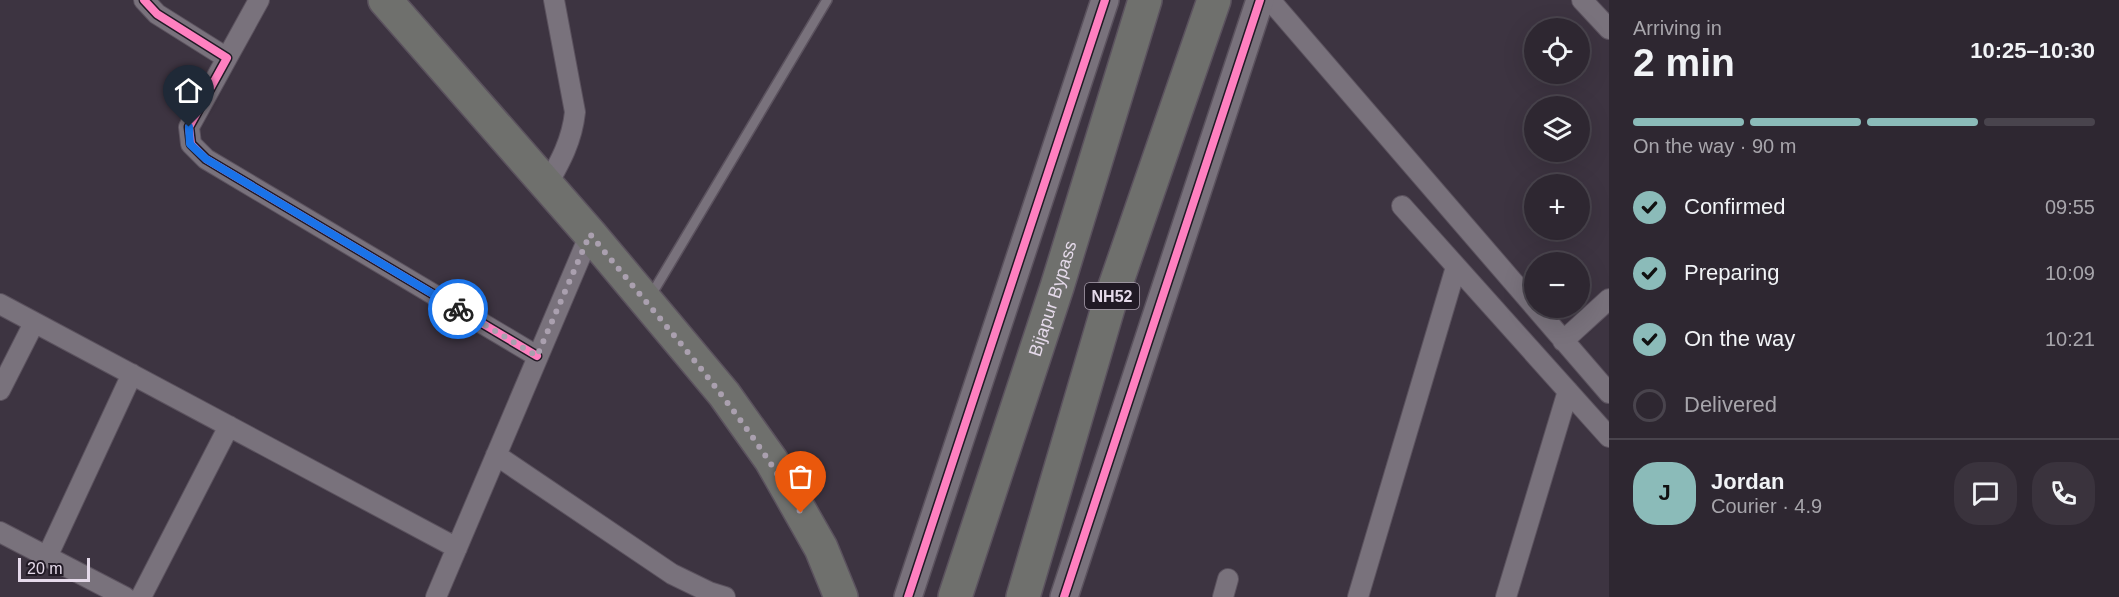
<!DOCTYPE html>
<meta charset="utf-8">
<style>
body{margin:0;font-family:Helvetica,sans-serif;background:#3a333d;color:#f1f3f6;height:100vh;display:flex;flex-direction:column;font-size:22px;white-space:nowrap}
*{box-sizing:border-box;margin:0}
p{font-size:20px;color:#a7a5ab}
.icon{flex:none;width:33px;height:33px;fill:none;stroke:currentColor;stroke-width:2;stroke-linecap:round;stroke-linejoin:round}
.map{position:relative;flex:1;overflow:hidden}
.panel{display:flex;flex-direction:column;background:#2e2731;width:510px}
.panel>*{flex:none}
.fabs{position:absolute;left:1524px;top:18px;display:grid;gap:12px}
.fabs a{display:grid;place-items:center;width:66px;height:66px;border-radius:50%;background:#2e2731;box-shadow:0 6px 24px #0002,0 0 0 2px #49444d;font-size:30px}
.scale{position:absolute;left:18px;bottom:15px;width:72px;box-sizing:border-box;padding-left:6px;border:3px solid #e5daea;border-top:0;font-size:16px;line-height:21px;white-space:nowrap;color:#e5daea;-webkit-text-stroke:4px #211a25;paint-order:stroke}
.pin{position:absolute;display:grid;place-items:center;width:51px;height:51px;color:#fff;margin:-62px -26px;border-radius:50% 50% 50% 0;rotate:-45deg;box-shadow:0 0 6px #0007}
.pin .icon{rotate:45deg}
.courier{position:absolute;display:grid;place-items:center;width:60px;height:60px;margin:-30px;border:4px solid #1a73e8;border-radius:50%;background:#fff;color:#222;box-shadow:0 2px 8px #0007}
.summary em{font-style:normal;font-weight:700}
.summary div{display:flex;flex-direction:column-reverse}
.summary{display:flex;align-items:center;justify-content:space-between;height:102px;padding:0 24px}
h1{font-size:39px;font-weight:700;line-height:45px}
.bar{display:grid;grid-template-columns:repeat(4,1fr);gap:9px 6px;align-content:center;height:72px;padding:0 24px}
.bar i{height:8px;border-radius:4px;background:#49444d}
.bar .current{background:#8bbbb9}
.bar p{grid-column:span 4}
.line{display:flex;align-items:center;gap:15px;padding:0 24px;border-top:2px solid #49444d}
.line div{flex:1}
.round{display:grid;place-items:center;flex:none;width:63px;height:63px;border-radius:24px;background:#3a333d}
ol{padding:0 24px;list-style:none}
li{display:flex;align-items:center;gap:18px;height:66px}
li p{margin-inline-start:auto}
li .icon{padding:6px;border-radius:50%;background:#8bbbb9;color:#111;stroke-width:4}
li:last-child{color:#a7a5ab}
li i{width:33px;height:33px;border:3px solid #49444d;border-radius:50%}
main{display:flex;flex:1;min-height:0}
.map>svg:first-child{display:block}
</style>
<main>
<div class="map">
<svg width="1609" height="597" viewBox="0 0 1609 597">
<rect width="100%" height="100%" fill="#3d3441"/>
<g fill="none" stroke-linecap="round" stroke-linejoin="round">
<defs>
<path id="lane" d="M650 297 827 0"/>
<path id="street" d="M144 0 157 14 227 58 189 127 191 144 206 159 537 356
M1270 0 1609 393
M1582 0 1609 29
M227 58 259 0
M546 187C560 162 572 141 575 112L554 0
M1402 206 1609 437
M0 304 457 548
M1563 341 1609 299
M0 390 34 323
M496 455 672 574 709 592 725 597
M0 532 125 597
M47 557 132 374
M141 597 229 426
M436 597 590 234
M1223 597 1228 579
M1358 597 1456 267
M1506 597 1568 391"/>
<path id="secondary" d="M908 597 1105 0
M1064 597 1260 0"/>
<g id="highway">
<path d="M385 0 590 234 724 394 771 460 821 548 841 597"/>
<path id="s1" d="M955 597 1057 287 1145 0"/>
<path d="M1023 597 1110 301 1214 0"/>
</g>
</defs>
<use href="#lane" stroke="#5b525e" stroke-width="12"/>
<use href="#street" stroke="#5b525e" stroke-width="22"/>
<use href="#secondary" stroke="#5b525e" stroke-width="30"/>
<use href="#highway" stroke="#5b525e" stroke-width="36"/>
<use href="#lane" stroke="#79727c" stroke-width="9"/>
<use href="#street" stroke="#79727c" stroke-width="20"/>
<use href="#secondary" stroke="#79727c" stroke-width="27"/>
<use href="#highway" stroke="#6f706d" stroke-width="33"/>
<defs>
<path id="cycleway" d="M144 0 157 14 227 58 189 127 191 144 206 159 537 356
M908 597 1105 0
M1064 597 1260 0"/>
</defs>
<use href="#cycleway" stroke="#211a25" stroke-width="11"/>
<use href="#cycleway" stroke="#ff80c0" stroke-width="8"/>
</g>
<g fill="none" stroke-linecap="round" stroke-linejoin="round">
<path stroke="#aaa0af" stroke-width="6" stroke-dasharray="0 10.8" d="M458 309 537 356 590 234C664 325 743 411 801 513"/>
<path stroke="#1a73e8" stroke-width="8" d="M189 127 190 144 206 159 458 309"/>
</g>
<g text-anchor="middle" dominant-baseline="central" stroke-width="6" stroke-linejoin="round" paint-order="stroke">
<rect fill="#211a25" stroke="#aaa0af" stroke-width="1.5" x="1085" y="283" width="54" height="26" rx="4.5"/>
<g font-size="16" font-weight="bold" fill="#e5daea">
<text x="1112" y="296">NH52</text>
</g>
<g font-size="18" fill="#e5daea" stroke="#211a25">
<text stroke="none"><textPath href="#s1" startOffset="314">Bijapur Bypass</textPath></text>
</g>
</g>
</svg>
<div class="fabs">
<a><svg class="icon" aria-label="locate" viewBox="0 0 24 24"><circle cx="12" cy="12" r="6"/><path d="M12 2v4M12 18v4M2 12h4M18 12h4"/></svg></a>
<a><svg class="icon" aria-label="layers" viewBox="0 0 24 24"><path d="M12 4l9 5-9 5-9-5zM3 14l9 5 9-5"/></svg></a>
<a>+</a>
<a>−</a>
</div>
<div class="scale">20 m</div>
<div class="pin" style="left:801px;top:513px;background:#ea580c"><svg class="icon" aria-label="bag" viewBox="0 0 24 24"><path d="M5 8h14l-1 12H6zM9 8a3 3 0 0 1 6 0"/></svg></div>
<div class="pin" style="left:189px;top:127px;background:#1f2937"><svg class="icon" aria-label="home" viewBox="0 0 24 24"><path d="M3 11l9-7 9 7M6 9v11h12V9"/></svg></div>
<div class="courier" style="left:458px;top:309px"><svg class="icon" aria-label="bike" viewBox="0 0 24 24"><circle cx="6" cy="16" r="4"/><circle cx="18" cy="16" r="4"/><path d="M6 16l4-8h5l3 8M10 8l3 8H6M13 5h3"/></svg></div>
</div>
<section class="panel">
<div class="summary"><div><h1>2 min</h1><p>Arriving in</p></div><em>10:25–10:30</em></div>
<div class="bar"><i class="current"></i><i class="current"></i><i class="current"></i><i></i><p>On the way · 90 m</p></div>
<ol>
<li><svg class="icon" aria-label="check" viewBox="0 0 24 24"><path d="M5 12l5 5 9-10"/></svg>Confirmed<p>09:55</p></li>
<li><svg class="icon" aria-label="check" viewBox="0 0 24 24"><path d="M5 12l5 5 9-10"/></svg>Preparing<p>10:09</p></li>
<li><svg class="icon" aria-label="check" viewBox="0 0 24 24"><path d="M5 12l5 5 9-10"/></svg>On the way<p>10:21</p></li>
<li><i></i>Delivered</li>
</ol>
<div class="line" style="height:108px"><b class="round" style="background:#8bbbb9;color:#111">J</b><div><b>Jordan</b><p>Courier · 4.9</p></div><a class="round"><svg class="icon" aria-label="chat" viewBox="0 0 24 24"><path d="M4 5h16v11H9l-5 4z"/></svg></a><a class="round"><svg class="icon" aria-label="phone" viewBox="0 0 24 24"><path d="M5 4h4l2 5-3 2q2 4 5 5l2-3 5 2v4C11 20 4 13 5 4z"/></svg></a></div>
</section>
</main>
